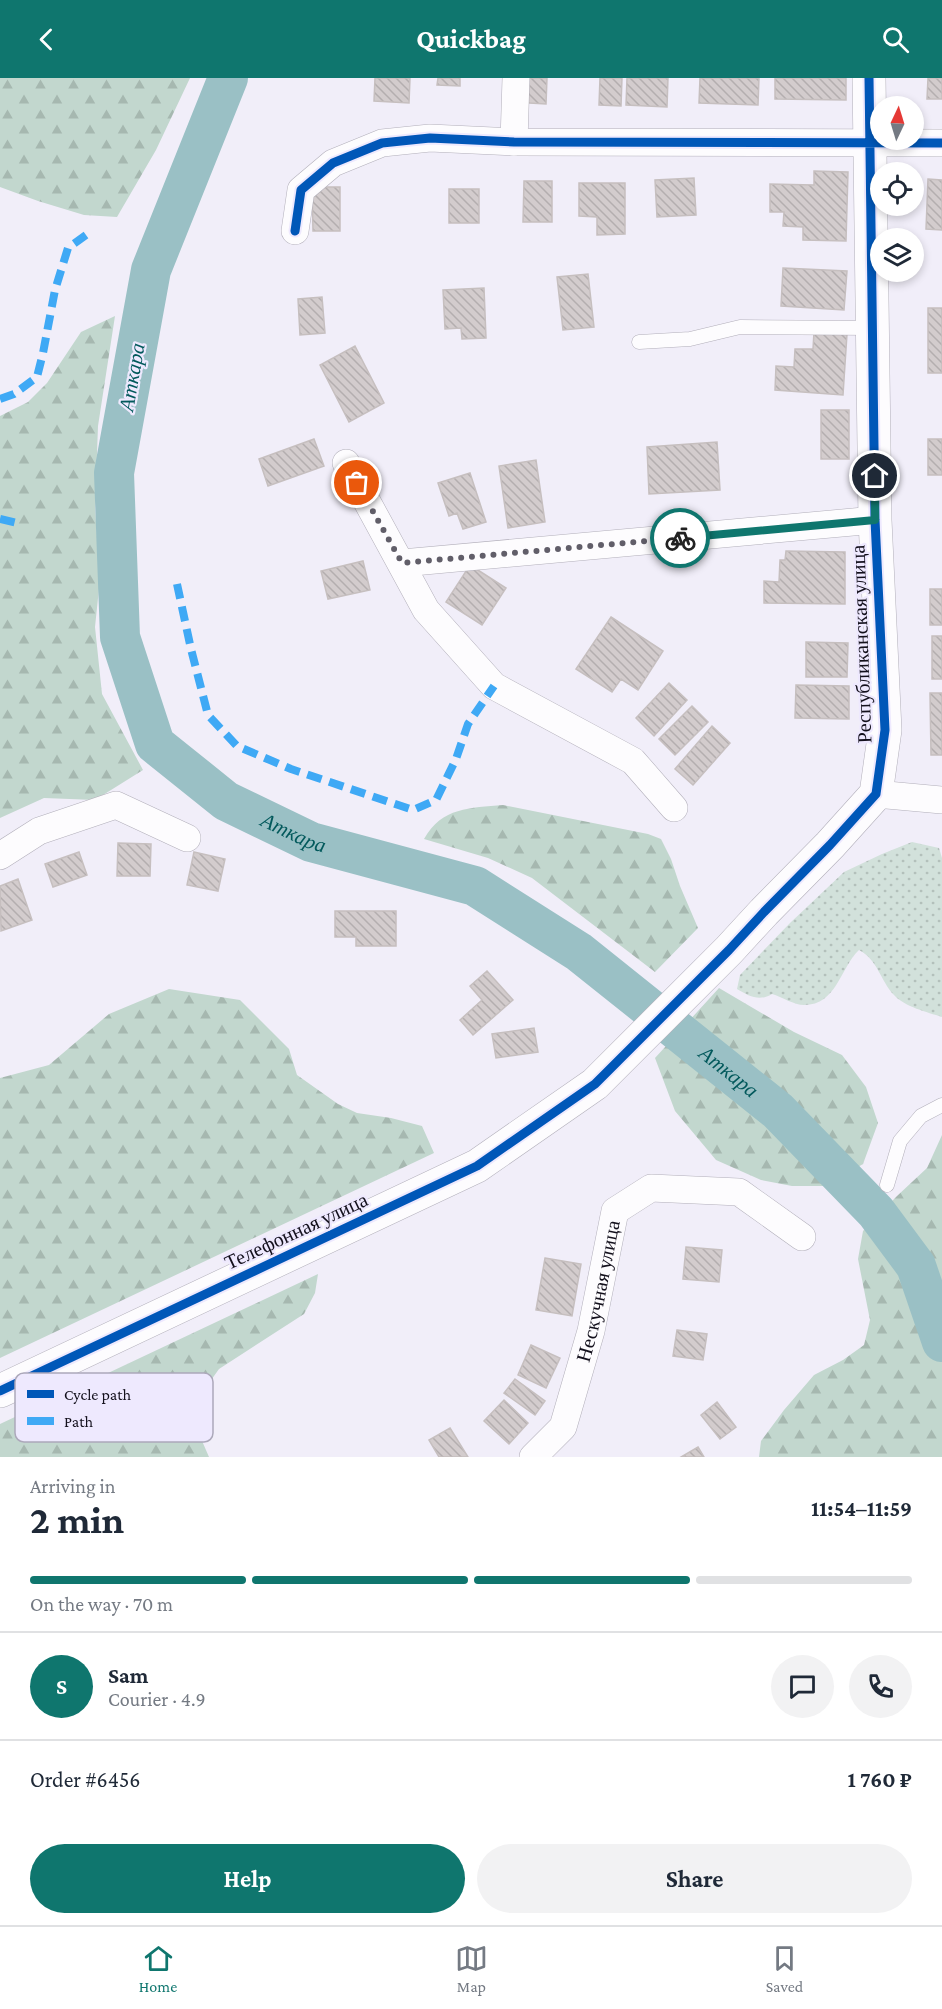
<!DOCTYPE html>
<meta charset="utf-8">
<style>
body{margin:0;font-family:"Crimson Pro",serif;background:#f2f2f3;color:#1f2937;height:100vh;display:flex;flex-direction:column;font-size:22px;white-space:nowrap}
*{box-sizing:border-box;margin:0}
p{font-size:20px;color:#747a83}
.icon{flex:none;width:33px;height:33px;fill:none;stroke:currentColor;stroke-width:2;stroke-linecap:round;stroke-linejoin:round}
.map{position:relative;height:1379px;overflow:hidden}
.side{display:flex;flex-direction:column;background:#fff;flex:1}
.side>*{flex:none}
.needle{width:39px;rotate:4deg}
.controls{position:absolute;left:870px;top:18px;display:grid;gap:12px}
.controls a{display:grid;place-items:center;width:54px;height:54px;border-radius:50%;background:#fff;box-shadow:0 3px 9px #0003;font-size:30px}
.pin{position:absolute;display:grid;place-items:center;width:51px;height:51px;color:#fff;margin:-26px;border:3px solid #fff;border-radius:50%;box-shadow:0 2px 6px #0007}
.courier{position:absolute;display:grid;place-items:center;width:60px;height:60px;margin:-30px;border:4px solid #0f766e;border-radius:50%;background:#fff;color:#222;box-shadow:0 2px 8px #0007}
.summary em{font-style:normal;font-weight:700}
.summary div{display:flex;flex-direction:column-reverse}
.summary{display:flex;align-items:center;justify-content:space-between;height:102px;padding:0 30px}
h1{font-size:39px;font-weight:700;line-height:45px}
.bar{display:grid;grid-template-columns:repeat(4,1fr);gap:9px 6px;align-content:center;height:72px;padding:0 30px}
.bar i{height:8px;border-radius:4px;background:#e0e1e3}
.bar .on{background:#0f766e}
.bar p{grid-column:span 4}
.line{display:flex;align-items:center;gap:15px;padding:0 30px;border-top:2px solid #e0e1e3}
.line div{flex:1}
.round{display:grid;place-items:center;flex:none;width:63px;height:63px;border-radius:32px;background:#f2f2f3}
.cta{display:flex;gap:12px;margin-top:auto;padding:12px 30px}
.cta a{flex:1;height:69px;border-radius:36px;background:#0f766e;color:#fff;font-size:24px;font-weight:700;line-height:69px;text-align:center}
.cta a+a{background:#f2f2f3;color:#1f2937}
header{display:flex;justify-content:space-between;align-items:center;height:78px;padding:0 30px;background:#0f766e;color:#fff;font-size:27px;font-weight:700}
.tab-bar{display:flex;justify-content:space-around;align-items:center;height:84px;border-top:2px solid #e0e1e3;background:#fff;font-size:16px;color:#747a83}
.tab-bar a{display:grid;justify-items:center;gap:3px}
.tab-bar .on{color:#0f766e}
.map>svg:first-child{display:block}
</style>
<header><svg class="icon" aria-label="back" viewBox="0 0 24 24"><path d="M15 5l-7 7 7 7"/></svg>Quickbag<svg class="icon" aria-label="search" viewBox="0 0 24 24"><circle cx="10" cy="10" r="6"/><path d="M15 15l6 6"/></svg></header>
<div class="map">
<svg width="942" height="1379" viewBox="0 0 942 1379">
<defs>
<pattern id="grass-dots" width="8" height="8" patternUnits="userSpaceOnUse" patternTransform="scale(1.5)"><rect width="8" height="8" fill="#d2e1db"/><path d="M2 2h.1M6 6h.1" fill="none" stroke="#b3c0bb" stroke-width="1.8" stroke-linecap="round"/></pattern>
<pattern id="forest-firs" width="22" height="20" patternUnits="userSpaceOnUse" patternTransform="scale(1.5)"><rect width="22" height="20" fill="#c2d7ce"/><path d="M5 1l3.5 6h-7zM16 11l3.5 6h-7z" fill="#a6b8b0"/></pattern>
<pattern id="building-back-hatch" width="6" height="6" patternUnits="userSpaceOnUse" patternTransform="scale(1.5)"><rect width="6" height="6" fill="#d3cccd"/><path d="M-1 5l2 2M0 0l6 6M5-1l2 2" fill="none" stroke="#b4aeaf"/></pattern>
</defs>
<rect width="100%" height="100%" fill="#f1eef9"/>
<path fill="url(#grass-dots)" d="M912 764 939 770 942 780V939C927 934 905 929 894 917 880 902 878 882 859 872 840 890 837 927 804 927 794 927 782 919 772 916 759 924 749 918 737 911L740 897 790 845 844 794 882 776Z"/>
<path fill="url(#forest-firs)" d="M0 0H190L156 72 117 139 84 137 38 123 0 109Z
M115 238 98 348 95 430 100 501 95 549 102 616 143 692 95 722 44 720 0 740V338L28 324 47 305 81 254Z
M503 727 648 756 661 761 671 781 680 808 698 850 655 894 532 800 488 780 424 761C442 729 470 730 503 727Z
M719 910 794 954 842 977 866 1009 878 1045 863 1086 826 1108H792L761 1102 716 1082 675 1033 655 980Z
M169 911 240 922 289 971 297 997 338 1026 357 1035 391 1040 422 1048 434 1075 0 1280V1000L49 987 109 936Z
M942 1057V1379H759L761 1363 784 1332 814 1297 843 1282 864 1267 870 1242 858 1181 863 1153 897 1118 927 1090Z
M318 1196 315 1215 304 1236 219 1291 199 1319 196 1349 209 1379H0V1346Z"/>
<g fill="none" stroke-linecap="round" stroke-linejoin="round">
<path stroke="#9ac0c5" stroke-width="40" id="s1" d="M228 0 151 192 114 395 120 559 155 666 226 723 311 764 475 808 579 874 778 1033 876 1134 916 1188 942 1264"/>
</g>
<path fill="url(#building-back-hatch)" stroke="#c6bfbf" stroke-width="1.5" d="M375 0H410L409 25 374 23Z
M438 0H460V8L437 7Z
M513 0H547L546 26 512 24Z
M600 0H622L621 28 599 27Z
M627 0H668L667 29 626 27Z
M700 0H759L758 27 699 25Z
M775 0H846V22L775 21Z
M928 0H942V21H927Z
M814 93 848 94 846 163 803 162V149L783 148 784 134H770V106L814 107Z
M694 100 696 137 657 139 655 102Z
M928 101 942 102V152L926 151Z
M524 103H552V144H523Z
M579 105H625V156L597 157V139L579 138Z
M312 109H340V153H313Z
M449 111H479V145H449Z
M783 190 847 193 844 232 781 228Z
M588 196 594 249 563 252 557 199Z
M484 210 486 260 462 261 461 250 445 251 443 212Z
M322 219 325 255 300 257 298 221Z
M928 230H942V295H928Z
M814 254 847 256 843 317 775 312 776 288 794 289 795 271H813Z
M355 268 384 325 349 344 320 287Z
M821 332H849V381H821Z
M314 361 324 388 268 408 259 381Z
M928 361H942V397H928Z
M717 364 720 412 649 416 647 369Z
M536 382 545 444 508 450 499 388Z
M470 395 486 444 463 451 457 435 449 438 438 405Z
M786 473 845 474V526L764 525V503L779 504 780 482H785Z
M363 483 370 512 328 521 321 493Z
M470 487 506 510 482 547 446 524Z
M930 511H942V547H930Z
M611 539 663 573 638 612 621 601 612 614 576 591Z
M932 558H942V601H932Z
M806 564 848 565 847 599H806Z
M669 605 687 622 654 658 636 640Z
M796 607 849 608V641L795 640Z
M930 615H942V677H931Z
M692 628 708 644 675 677 659 661Z
M712 648 730 665 693 707 675 691Z
M118 765 151 766 150 798H117Z
M79 774 87 797 53 809 45 786Z
M194 774 225 781 218 813 187 807Z
M18 801 32 842 1 853 0 808Z
M335 833H396V868H356V859H335Z
M487 893 513 922 473 957 460 942 482 922 470 908Z
M534 950 538 974 496 980 492 956Z
M686 1169 722 1172 719 1204 683 1201Z
M545 1180 581 1186 572 1238 536 1232Z
M677 1252 707 1256 703 1282 673 1278Z
M531 1267 560 1280 546 1310 518 1297Z
M515 1301 545 1323 535 1337 504 1315Z
M504 1322 528 1345 509 1366 484 1343Z
M717 1324 736 1349 720 1361 701 1337Z
M450 1350 468 1379H439L429 1362Z
M698 1369 704 1379H681Z"/>
<g fill="none" stroke-linecap="round" stroke-linejoin="round">
<defs>
<path id="service" d="M639 264 690 261 740 249 873 250
M887 1107 900 1063 921 1038 942 1027"/>
<g id="minor">
<path d="M514 64 516 0"/>
<path d="M295 153 301 112 333 85 382 65 430 60 514 64 942 65"/>
<path d="M346 385 426 532 494 608 633 683 674 730"/>
<path d="M402 485 875 442"/>
<path d="M876 716 942 722"/>
<path d="M0 778 39 753 116 727 187 760"/>
<path id="s2" d="M533 1379 563 1349 591 1253 615 1133 651 1110 739 1114 802 1159"/>
</g>
<path id="tertiary" d="M0 1313 477 1088 595 1006 729 872 764 834 830 767 876 716 885 652 875 442 869 0"/>
</defs>
<use href="#service" stroke="#b2afba" stroke-width="15"/>
<use href="#minor" stroke="#b2afba" stroke-width="28"/>
<use href="#tertiary" stroke="#b2afba" stroke-width="34"/>
<use href="#service" stroke="#fdfcfe" stroke-width="14"/>
<use href="#minor" stroke="#fdfcfe" stroke-width="27"/>
<use href="#tertiary" stroke="#fdfcfe" stroke-width="33"/>
<path stroke="#3fa9f5" stroke-width="8" stroke-dasharray="15 8" stroke-linecap="butt" d="M0 321 14 316 37 299 43 275 55 212 68 170 86 157
M0 441 21 446
M177 506 191 571 208 637 237 668 291 691 413 732 436 722 456 681 468 646 494 608"/>
<defs>
<path id="cycleway" d="M295 153 301 112 333 85 382 65 430 60 514 64 942 65
M0 1313 477 1088 595 1006 729 872 764 834 830 767 876 716 885 652 875 442 869 0"/>
</defs>
<use href="#cycleway" stroke="#eee9fe" stroke-width="13"/>
<use href="#cycleway" stroke="#0057b8" stroke-width="9"/>
</g>
<g fill="none" stroke-linecap="round" stroke-linejoin="round">
<path stroke="#615e69" stroke-width="6" stroke-dasharray="0 10.8" d="M357 405 402 485 680 460"/>
<path stroke="#0f766e" stroke-width="8" d="M680 460 875 442V398"/>
</g>
<g text-anchor="middle" dominant-baseline="central" stroke-width="4.5" stroke-linejoin="round" paint-order="stroke">
<g font-size="20" fill="#13101c" stroke="#eee9fe">
<text transform="translate(861 566) rotate(-92)">Республиканская улица</text>
<text transform="translate(296 1153) rotate(-25)">Телефонная улица</text>
<text stroke="none"><textPath href="#s2" startOffset="183">Нескучная улица</textPath></text>
</g>
<g font-size="21" font-style="italic" fill="#03595c" stroke="#eee9fe">
<text transform="translate(132 299) rotate(-80)">Аткара</text>
<text stroke="none"><textPath href="#s1" startOffset="856">Аткара</textPath></text>
<text stroke="none"><textPath href="#s1" startOffset="1360">Аткара</textPath></text>
</g>
</g>
<rect x="15" y="1295" width="198" height="69" rx="9" fill="#eee9fe" stroke="#aca8ba" stroke-width="1.5"/>
<rect x="27" y="1312" width="27" height="8" fill="#0057b8"/>
<rect x="27" y="1339" width="27" height="8" fill="#3fa9f5"/>
<g font-size="16" fill="#13101c">
<text x="64" y="1322">Cycle path</text>
<text x="64" y="1349">Path</text>
</g>
</svg>
<div class="controls">
<a><svg class="needle" viewBox="-14 -14 28 28"><path d="M0-13l5 13h-10z" fill="#e53935"/><path d="M0 13l5-13h-10z" fill="#747a83"/></svg></a>
<a><svg class="icon" aria-label="locate" viewBox="0 0 24 24"><circle cx="12" cy="12" r="6"/><path d="M12 2v4M12 18v4M2 12h4M18 12h4"/></svg></a>
<a><svg class="icon" aria-label="layers" viewBox="0 0 24 24"><path d="M12 4l9 5-9 5-9-5zM3 14l9 5 9-5"/></svg></a>
</div>
<div class="pin" style="left:357px;top:405px;background:#ea580c"><svg class="icon" aria-label="bag" viewBox="0 0 24 24"><path d="M5 8h14l-1 12H6zM9 8a3 3 0 0 1 6 0"/></svg></div>
<div class="pin" style="left:875px;top:398px;background:#1f2937"><svg class="icon" aria-label="home" viewBox="0 0 24 24"><path d="M3 11l9-7 9 7M6 9v11h12V9"/></svg></div>
<div class="courier" style="left:680px;top:460px"><svg class="icon" aria-label="bike" viewBox="0 0 24 24"><circle cx="6" cy="16" r="4"/><circle cx="18" cy="16" r="4"/><path d="M6 16l4-8h5l3 8M10 8l3 8H6M13 5h3"/></svg></div>
</div>
<section class="side">
<div class="summary"><div><h1>2 min</h1><p>Arriving in</p></div><em>11:54–11:59</em></div>
<div class="bar"><i class="on"></i><i class="on"></i><i class="on"></i><i></i><p>On the way · 70 m</p></div>
<div class="line" style="height:108px"><b class="round" style="background:#0f766e;color:#fff">S</b><div><b>Sam</b><p>Courier · 4.9</p></div><a class="round"><svg class="icon" aria-label="chat" viewBox="0 0 24 24"><path d="M4 5h16v11H9l-5 4z"/></svg></a><a class="round"><svg class="icon" aria-label="phone" viewBox="0 0 24 24"><path d="M5 4h4l2 5-3 2q2 4 5 5l2-3 5 2v4C11 20 4 13 5 4z"/></svg></a></div>
<div class="line" style="height:78px"><div>Order #6456</div><b>1 760 ₽</b></div>
<div class="cta"><a>Help</a><a>Share</a></div>
</section>
<nav class="tab-bar">
<a class="on"><svg class="icon" aria-label="home" viewBox="0 0 24 24"><path d="M3 11l9-7 9 7M6 9v11h12V9"/></svg>Home</a>
<a><svg class="icon" aria-label="map" viewBox="0 0 24 24"><path d="M3 6l6-2 6 2 6-2v14l-6 2-6-2-6 2zM9 4v14M15 6v14"/></svg>Map</a>
<a><svg class="icon" aria-label="saved" viewBox="0 0 24 24"><path d="M7 4h10v16l-5-4-5 4z"/></svg>Saved</a>
</nav>
